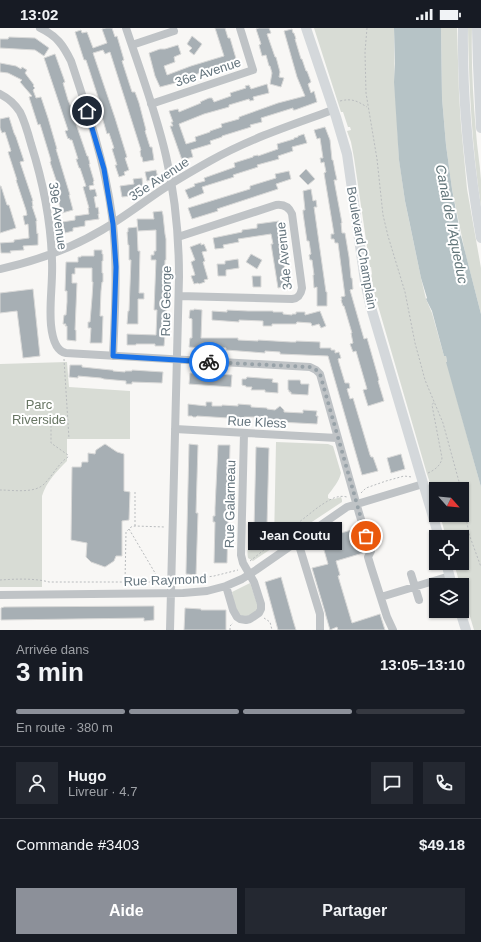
<!DOCTYPE html>
<html lang="fr">
<meta charset="utf-8">
<style>
body{margin:0;font-family:Arial,sans-serif;background:#242831;color:#f1f3f6;height:100vh;display:flex;flex-direction:column;font-size:15px;white-space:nowrap}
*{box-sizing:border-box;margin:0}
p{font-size:13px;color:#9ea1a6}
.icon{flex:none;width:22px;height:22px;fill:none;stroke:currentColor;stroke-width:2;stroke-linecap:round;stroke-linejoin:round}
.map{position:relative;height:602px;overflow:hidden}
.panel{display:flex;flex-direction:column;background:#171b24;flex:1}
.panel>*{flex:none}
.needle{width:26px;rotate:117deg}
.buttons{position:absolute;left:429px;top:454px;display:grid;gap:8px}
.buttons a{display:grid;place-items:center;width:40px;height:40px;border-radius:0px;background:#171b24;box-shadow:0 1px 3px #0004;font-size:20px}
.pin{position:absolute;display:grid;place-items:center;width:34px;height:34px;color:#fff;margin:-17px;border:2px solid #fff;border-radius:50%;box-shadow:0 1px 4px #0007}
.courier{position:absolute;display:grid;place-items:center;width:40px;height:40px;margin:-20px;border:3px solid #1a73e8;border-radius:50%;background:#fff;color:#222;box-shadow:0 1px 5px #0007}
.bubble{position:absolute;height:28px;border-radius:0px;background:#171b24;box-shadow:0 1px 3px #0004;font-size:13px;font-weight:600;line-height:28px;text-align:center}
.summary em{font-style:normal;font-weight:600}
.summary div{display:flex;flex-direction:column-reverse}
.summary{display:flex;align-items:center;justify-content:space-between;height:68px;padding:0 16px}
h1{font-size:26px;font-weight:600;line-height:30px}
.bar{display:grid;grid-template-columns:repeat(4,1fr);gap:6px 4px;align-content:center;height:48px;padding:0 16px}
.bar i{height:5px;border-radius:3px;background:#363941}
.bar .selected{background:#8c9099}
.bar p{grid-column:span 4}
.line{display:flex;align-items:center;gap:10px;padding:0 16px;border-top:1px solid #363941}
.line div{flex:1}
.round{display:grid;place-items:center;flex:none;width:42px;height:42px;border-radius:0px;background:#242831}
.cta{display:flex;gap:8px;margin-top:auto;padding:8px 16px}
.cta a{flex:1;height:46px;border-radius:0px;background:#8c9099;color:#fff;font-size:16px;font-weight:600;line-height:46px;text-align:center}
.cta a+a{background:#242831;color:#f1f3f6}
.status{display:flex;justify-content:space-between;align-items:center;height:28px;padding:0 20px;background:#171b24;direction:ltr}
.status svg{height:11px;fill:currentColor}
.map>svg:first-child{display:block}
</style>
<div class="status"><b>13:02</b><svg viewBox="0 0 49 12"><path d="M0 12V9h3v3zM5 12V6h3v6zM10 12V3h3v9zM15 12V0h3v12zM26 1h20v11H26zM47 4h2v5h-2z"/></svg></div>
<div class="map">
<svg width="481" height="602" viewBox="0 0 481 602">
<rect width="100%" height="100%" fill="#f8f7f5"/>
<path fill="#d8dcd5" d="M314 0H394L395 69 396 72 399 131 405 173 421 250 426 271 432 285 444 328H446L447 334V335L481 459V602H474L462 562V557H460L454 535H462V509H446L440 487H462V461H436V473L427 446 374 264 371 247 372 246 371 239H370L354 130 351 114 347 103 351 102 350 99H348L343 84H341Z
M441 0H457L459 66 461 97 467 161 481 240V286L465 224 452 161 446 117 442 70Z
M468 0H472C471 34 473 69 476 104 477 120 480 136 481 152 481 161 481 170 481 179 472 120 469 60 468 0Z
M67 334 69 359 130 363V411H67V433C57 443 46 454 42 468V559H0V336Z
M276 414 328 416 333 418 341 445C339 454 333 460 328 467V470L330 471H334L341 469 342 472V474L253 533 248 530C247 524 247 517 254 514H274Z
M250 555 258 578 256 585C253 586 249 588 246 588 235 590 234 572 232 564Z"/>
<path fill="#b6c3c6" d="M394 0H441L442 70 446 117 452 161 460 204 481 286V459L446 334H447L446 328H444L432 283 426 271 427 270 421 250 409 192 405 173 399 132 394 54 395 36Z"/>
<path fill="#a7afb4" stroke="#d9d9d8" d="M106 0H112L115 9 117 8 124 32 122 33 132 64H135L139 75 146 102 145 103 150 119H152L154 132 143 134 142 129H141L140 123 141 122 110 24 105 26 103 22 93 25 115 90 127 129 125 130 129 142 124 144 125 147 119 149 115 137H117L112 121 114 120 109 105 107 106 100 82 102 81 86 32H84L75 4 81 2 82 5 87 4 93 20 107 15 102 1Z
M215 0H225L228 10H230L237 34 207 45V43L191 48V50L179 54 160 59 155 48 149 25 160 21H165L178 17 181 26 174 29 175 34 164 38 167 47 191 38 224 28Z
M259 0H269L271 5 267 6 275 29H276L280 44 279 49 284 50 281 59 270 56 272 45 270 38H269L266 27 262 28 259 17 261 16 256 1Z
M292 1 293 5H294L296 11H295L301 31H302L306 43H307L311 54 308 56 311 65 314 63 317 74 295 82H293V80L261 90 262 94 250 97 251 99 222 108V109L210 113 211 116 191 122 193 129 182 132 170 98H173L171 94H173L169 83 178 81 179 84 201 75 200 74 209 70H212L214 74 231 68 230 65 246 60 245 58 249 57 251 61 267 56 269 65 253 69 254 72 250 73 249 71 229 77V79L204 86 179 96 186 116 196 113 195 109 210 104V103L222 99 221 96 239 91V89L278 75 305 68 297 49 284 3Z
M192 8 202 16 194 27 189 23 192 20 187 16Z
M9 9 35 10 49 20 44 28 35 22 0 20V11H8Z
M55 26 65 54 63 55 68 72 73 84 74 83 78 96H76L87 128H88L90 136H89L94 153 93 154 94 157 89 158 90 162 95 161 97 168 94 169 96 180 98 179 99 186H98L99 191 85 193V198L73 200V203L65 205 62 194 75 192V188L89 186 88 180H89L83 159 86 158 80 140H79L76 131H78L72 112H70L69 110 68 111 65 103 68 102 44 30Z
M0 35 16 38 21 41 22 39 27 42 25 45 34 57 33 58 35 60 33 62 36 70 41 69 48 90 57 121H56L70 167H69L73 182 62 185 58 173H60L55 159 58 158 50 134 51 133 50 129 40 96 38 97 29 69 32 68 20 54 22 52 8 45 0 44Z
M9 89 14 105 16 109 24 133 20 134 33 173H32L33 178H32L37 193H36L37 206 38 205V217L23 218 24 222 10 223 11 225H1L0 215 14 214V212L29 210 28 196 25 197 23 188 27 187 26 182 16 152H17L8 124 11 123 5 104 2 105 0 100V91Z
M325 99 330 112 332 132H333L335 143 337 152H334L342 195H341L342 205H345L349 229 351 250H352L353 261 350 262 364 311 367 310 379 352 378 353 384 373 368 378 363 362 367 361 356 323 353 324 350 316 353 315 351 305H352L344 278H343L341 272H342L341 269 345 268 338 215H335L334 211H331V206H334L324 145 326 144 324 134 321 135 320 130H323L320 110 317 111 314 102Z
M304 106 307 115 292 119 293 123 278 128 279 131 257 137 258 139 233 147 234 149 202 159 204 165 189 171 185 162 195 158 194 156 205 153 204 150 235 139 234 135 253 129V128L258 127V128L278 121 277 116 294 111V110L298 109V108Z
M306 141 315 151 308 157 299 148Z
M156 142 158 150 147 153 145 144Z
M289 143 291 151 276 156 278 161 217 181 218 183 192 191 188 180 250 161V158L276 150 275 146Z
M142 150 143 161 130 163 131 168 122 169 120 158 134 156 133 151Z
M0 158H1L7 177H9L16 200 0 205Z
M311 161 313 173 316 172 317 179H314L326 264H327V278H317V259L314 260 313 247H314L312 232H310L309 227 311 226 309 213H307L303 185V182H305L303 163Z
M162 183 163 187 165 206 166 211V232H165L164 270H166V284L165 298H163V307H165L164 318H155V316H136V317H127V306L156 307 157 282H154L156 232H151V227H154V223H156V202L138 203 137 191H154L153 184Z
M279 193 281 204H279L281 215H283L285 227H283L287 258 278 260 271 216H273L271 206 238 211 239 214 223 217 224 220 215 221 213 210 242 204V202L257 200V196Z
M137 199 138 223H140L139 265H144V271H138V296H127L128 283H129L131 232H129V217H128L127 204H128V200Z
M201 215V217L204 216 207 223 202 224 205 233 203 234 208 251 204 252 205 254 199 256 198 255 194 256 191 248 195 247 191 234 195 232 190 219Z
M94 222H102V226H103V233H102V245H103V254H102L101 263 100 288H103L102 315H90L91 300H88V294H90L92 270 93 254H92V240H75V246H72V255H77L75 302H76V313L67 312V298H65L66 296H63L64 287H66L67 274V263H65L66 234H78V229H81V228H94Z
M251 226 262 232 257 241 246 234Z
M238 231 239 240 226 242V248H218L217 236H225V233Z
M252 248H261V259H253Z
M33 261 40 328 23 330 17 283 0 285V265Z
M194 281 202 282 201 310H238V312L258 313V312L291 314H296V313L320 314V320H331V322H335V325L339 324 341 330 338 331 339 335 345 355H349L350 360 347 361 350 371 353 370 370 427 371 429H373L378 443 362 447 328 328 280 326V324L265 323V325L226 322V320L211 319V318L201 317V320L189 319 190 310H192V291L189 290 190 282H194Z
M227 282 248 283H273V284H283V286L292 287V286H296V284H305V287L320 283 326 298 321 300 319 296 312 298 311 295 297 294 296 296H272V298H263V293L239 292V294L212 292V283L227 284Z
M70 337H82V339L111 342H113V343L125 344V343H132V342L163 344 162 355 132 354V356H126V353L104 351 101 350 78 348V350L69 349Z
M190 345H199V347L218 349V346L232 347 231 359 189 356Z
M247 349 273 351 272 354 278 355V365L265 364V362H251L252 359H246V358L242 357V351H246Z
M288 352H300L301 356H309L308 367 291 366V364H289V362H288Z
M206 374H212V378H222V377L238 378V376L251 377V379L267 380V381L275 382 280 378 284 382V384L303 385V382L317 383 316 388H318L317 396 260 393V389H244V391L197 388 196 389H193L192 388H188V376L206 378Z
M105 416 117 424 124 426V463L130 464 129 492 122 493V528H116L114 533 105 539 91 534 86 529 87 515 71 512 72 439H81L82 434H88V425L95 426 96 422Z
M189 416 198 417 196 485H198L196 547 186 546V543Z
M218 417H230L227 535H214L215 494H213V488H215V480Z
M256 419 269 420 267 497H266V513H255V507H253V500H254Z
M401 426 405 441 391 445 387 430Z
M355 501 363 525 336 533 340 547 338 548 352 595 380 586 385 602H338L337 599 330 602 326 588 325 584 312 540 328 536 324 522 320 520 319 517 334 507Z
M281 549 293 592 296 602H278L265 554Z
M154 578V592L144 593V590L1 592V580L4 579Z
M185 580 201 581V582H226V602H184Z"/>
<g fill="none" stroke-linecap="round" stroke-linejoin="round">
<path stroke="#b9bcbe" stroke-width="1" stroke-dasharray="2 2" stroke-linecap="butt" d="M367 0 365 24 366 65 377 131 383 187 388 208 405 264 415 315 421 337 425 352 443 395 461 461
M340 73C352 70 357 73 367 79
M64 331 69 411
M428 445C435 442 441 437 442 430L432 377 434 374
M0 462C13 462 36 466 45 455 53 447 58 436 68 429V427L51 415V377
M361 465 366 460 386 453 404 448 412 449
M462 466 469 506 481 539
M135 498V464
M129 501 161 555
M250 533 317 480C326 474 336 466 347 469
M0 552C15 551 34 550 49 554H151L161 555 162 557H164
M125 554 126 504 131 499 135 498 165 499
M179 556 186 552 214 548 238 542
M264 590 270 594 272 602
M230 602V598L233 595"/>
<path stroke="#bfc3c6" stroke-width="8" d="M40 0C57 8 63 17 71 33 88 84 105 135 112 188 118 235 115 282 113 328
M126 0C140 42 156 84 166 128 175 167 179 209 179 249L170 602
M132 17 174 3
M0 66C8 70 15 76 20 84 25 94 28 105 31 116 43 154 51 193 52 233 53 254 49 276 51 297 52 307 55 323 66 325L310 339 316 342 320 346 359 485 371 523 368 529 371 539 387 589 393 602
M151 76 253 42 240 0
M178 209 276 177C284 176 289 179 292 186L302 260C301 266 299 270 292 271L179 268
M0 241C36 233 70 221 102 202 123 190 142 175 163 161 178 151 194 142 210 133 249 111 291 97 333 82
M175 401 337 410
M298 514 320 586V602
M411 546 419 572
M226 558 233 582 237 589 240 591 246 592 250 591 259 585 261 581V576L254 554 243 535 241 527 244 405
M0 567 183 565 207 563 226 558 242 551 256 542 347 479 423 456
M381 569 450 548"/>
<path stroke="#d4d8db" stroke-width="10" d="M306 0 336 89 347 126 365 253 370 276 439 509
M463 0C462 71 469 141 481 210
M477 0 478 37 481 100
M446 535 452 557
M460 583 466 602"/>
</g>
<g fill="none" stroke-linecap="round" stroke-linejoin="round">
<path stroke="#98a2a8" stroke-width="4" stroke-dasharray="0 7.2" d="M209 334 310 339C315 341 317 342 320 346L366 508"/>
<path stroke="#1a73e8" stroke-width="5" d="M87 83 104 141 113 196 116 239 113 328 209 334"/>
</g>
<g text-anchor="middle" dominant-baseline="central" stroke-width="4" stroke-linejoin="round" paint-order="stroke">
<g font-size="13" fill="#65757e" stroke="#fff">
<text transform="translate(208 44) rotate(-18)">36e Avenue</text>
<text transform="translate(159 151) rotate(-33)">35e Avenue</text>
<text transform="translate(58 188) rotate(82)">39e Avenue</text>
<text transform="translate(362 220) rotate(80)">Boulevard Champlain</text>
<text transform="translate(284 228) rotate(-96)">34e Avenue</text>
<text transform="translate(166 273) rotate(-89)">Rue George</text>
<text transform="translate(257 394) rotate(3)">Rue Kless</text>
<text transform="translate(230 476) rotate(-89)">Rue Galarneau</text>
<text transform="translate(165 552) rotate(-2)">Rue Raymond</text>
</g>
<g font-size="13" fill="#687664" stroke="#fff">
<text x="39" y="376">Parc<tspan x="39" dy="15">Riverside</tspan></text>
</g>
<g font-size="14" font-style="italic" fill="#607478" stroke="#fff">
<text transform="translate(452 196) rotate(79)">Canal de l'Aqueduc</text>
</g>
</g>
</svg>
<div class="buttons">
<a><svg class="needle" viewBox="-14 -14 28 28"><path d="M0-13l5 13h-10z" fill="#e53935"/><path d="M0 13l5-13h-10z" fill="#9ea1a6"/></svg></a>
<a><svg class="icon" aria-label="locate" viewBox="0 0 24 24"><circle cx="12" cy="12" r="6"/><path d="M12 2v4M12 18v4M2 12h4M18 12h4"/></svg></a>
<a><svg class="icon" aria-label="layers" viewBox="0 0 24 24"><path d="M12 4l9 5-9 5-9-5zM3 14l9 5 9-5"/></svg></a>
</div>
<div class="pin" style="left:366px;top:508px;background:#ea580c"><svg class="icon" aria-label="bag" viewBox="0 0 24 24"><path d="M5 8h14l-1 12H6zM9 8a3 3 0 0 1 6 0"/></svg></div>
<div class="pin" style="left:87px;top:83px;background:#1f2937"><svg class="icon" aria-label="home" viewBox="0 0 24 24"><path d="M3 11l9-7 9 7M6 9v11h12V9"/></svg></div>
<div class="courier" style="left:209px;top:334px"><svg class="icon" aria-label="bike" viewBox="0 0 24 24"><circle cx="6" cy="16" r="4"/><circle cx="18" cy="16" r="4"/><path d="M6 16l4-8h5l3 8M10 8l3 8H6M13 5h3"/></svg></div>
<div class="bubble" style="left:248px;top:494px;width:94px">Jean Coutu</div>
</div>
<section class="panel">
<div class="summary"><div><h1>3 min</h1><p>Arrivée dans</p></div><em>13:05–13:10</em></div>
<div class="bar"><i class="selected"></i><i class="selected"></i><i class="selected"></i><i></i><p>En route · 380 m</p></div>
<div class="line" style="height:72px"><a class="round"><svg class="icon" aria-label="person" viewBox="0 0 24 24"><circle cx="12" cy="8" r="4"/><path d="M4 21q1-7 8-7t8 7"/></svg></a><div><b>Hugo</b><p>Livreur · 4.7</p></div><a class="round"><svg class="icon" aria-label="chat" viewBox="0 0 24 24"><path d="M4 5h16v11H9l-5 4z"/></svg></a><a class="round"><svg class="icon" aria-label="phone" viewBox="0 0 24 24"><path d="M5 4h4l2 5-3 2q2 4 5 5l2-3 5 2v4C11 20 4 13 5 4z"/></svg></a></div>
<div class="line" style="height:52px"><div>Commande #3403</div><b>$49.18</b></div>
<div class="cta"><a>Aide</a><a>Partager</a></div>
</section>
